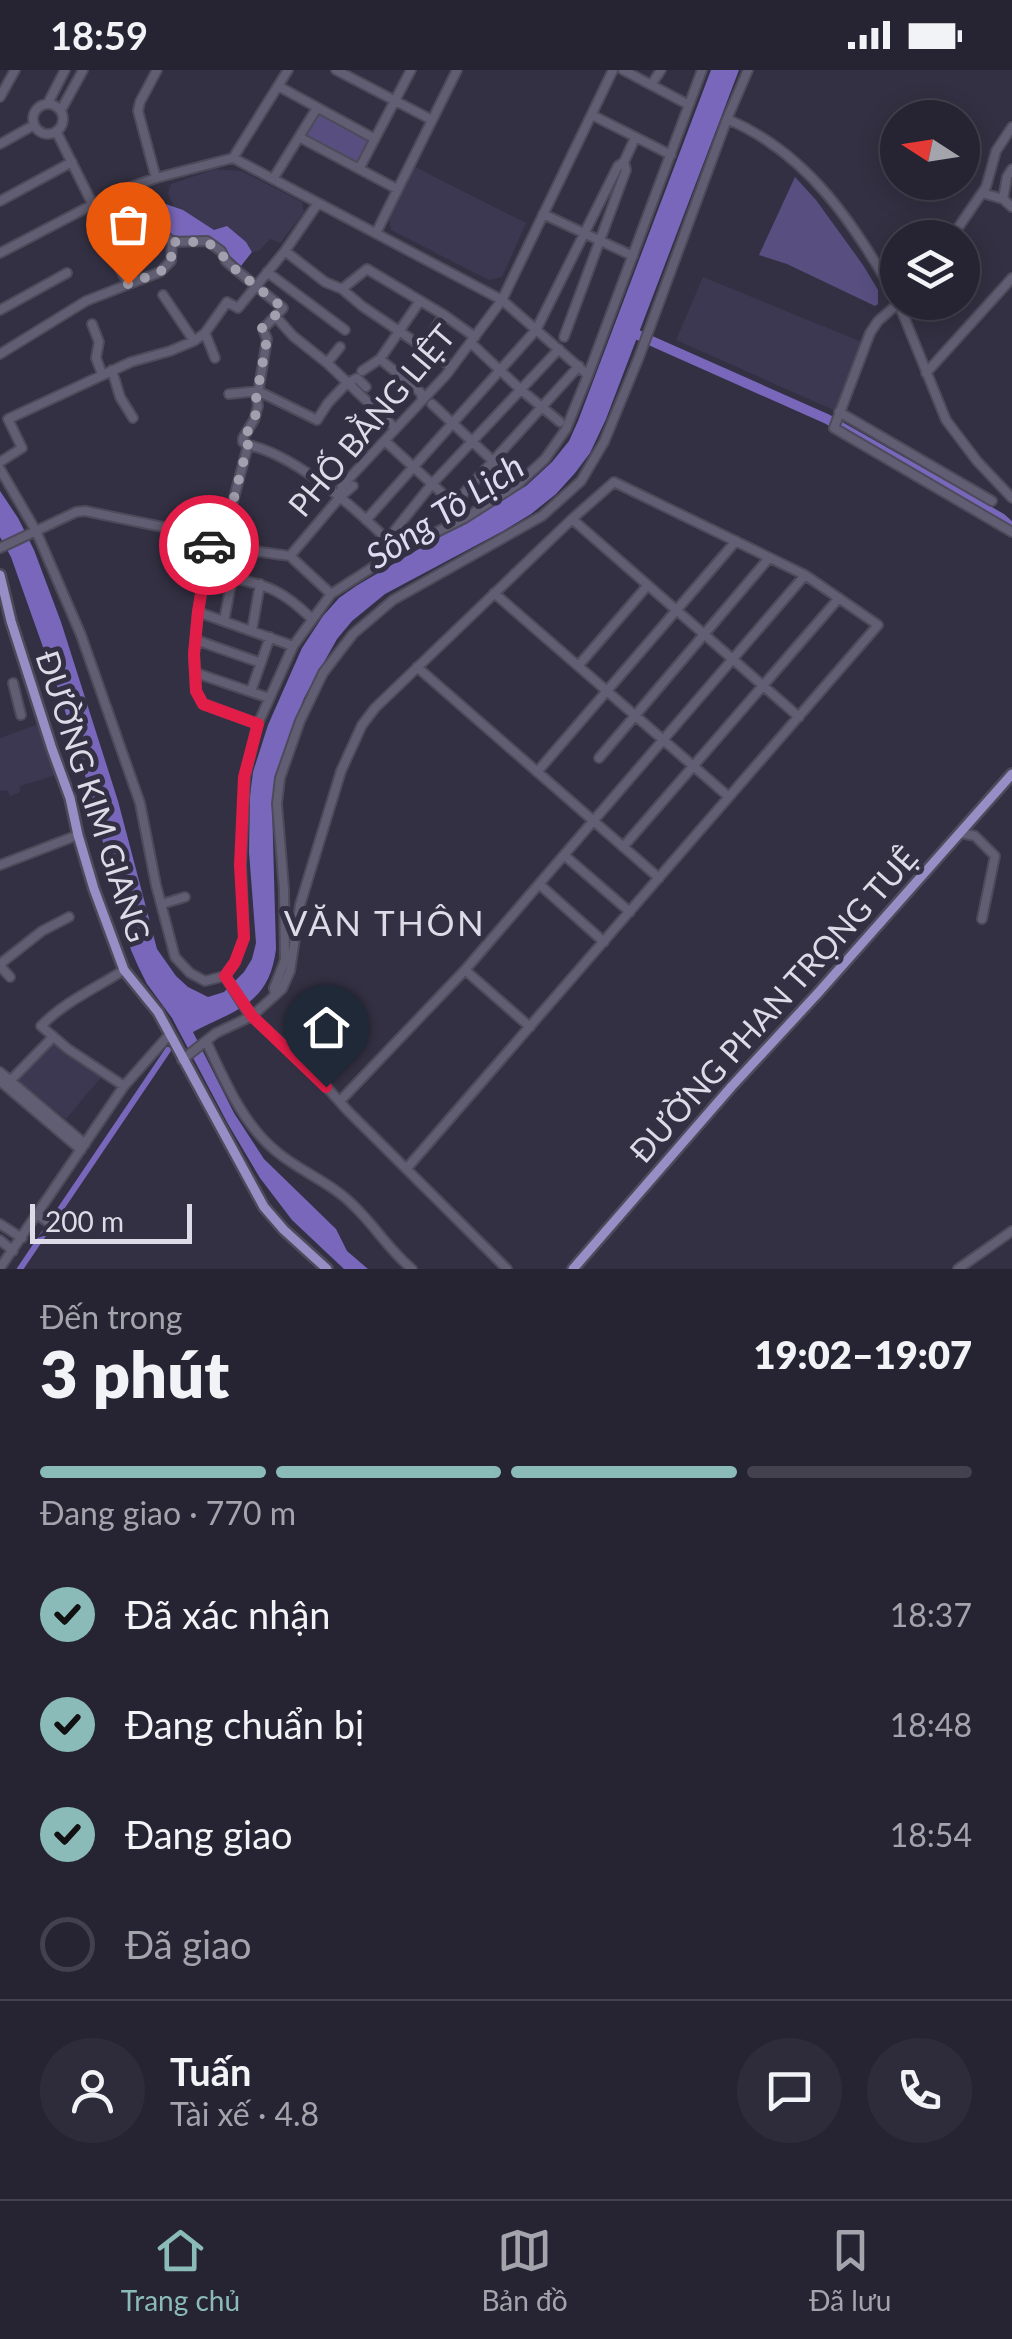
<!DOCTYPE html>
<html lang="vi">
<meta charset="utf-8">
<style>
body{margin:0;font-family:Lato,sans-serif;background:#2e2c3a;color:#f1f3f6;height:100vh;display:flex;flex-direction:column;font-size:38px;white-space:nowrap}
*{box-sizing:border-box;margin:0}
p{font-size:32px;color:#a4a4ac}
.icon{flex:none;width:55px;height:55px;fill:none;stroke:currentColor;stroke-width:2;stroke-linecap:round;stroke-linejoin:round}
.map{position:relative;height:1199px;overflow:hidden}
.side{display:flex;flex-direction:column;background:#262432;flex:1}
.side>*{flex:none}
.needle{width:65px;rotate:282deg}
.controls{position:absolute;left:880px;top:30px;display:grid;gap:20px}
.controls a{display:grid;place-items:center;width:100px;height:100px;border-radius:50%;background:#262432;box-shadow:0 5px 25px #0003,0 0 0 2px #42414d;font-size:50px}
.scale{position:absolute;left:30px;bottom:25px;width:162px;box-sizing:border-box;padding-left:10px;border:5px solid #dddbe7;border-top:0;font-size:28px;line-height:35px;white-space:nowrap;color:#dddbe7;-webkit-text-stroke:8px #333043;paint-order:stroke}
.pin{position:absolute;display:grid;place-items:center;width:85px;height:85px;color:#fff;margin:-102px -42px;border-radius:50% 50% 50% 0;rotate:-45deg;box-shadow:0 0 10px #0007}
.pin .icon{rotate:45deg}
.courier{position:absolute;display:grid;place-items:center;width:100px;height:100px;margin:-50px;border:8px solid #e11d48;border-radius:50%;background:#fff;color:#222;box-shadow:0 2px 12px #0007}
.head em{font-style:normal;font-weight:800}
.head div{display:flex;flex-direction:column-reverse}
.head{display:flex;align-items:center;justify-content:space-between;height:170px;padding:0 40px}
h1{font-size:65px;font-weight:800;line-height:75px}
.bar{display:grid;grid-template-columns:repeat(4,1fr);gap:15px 10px;align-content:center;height:120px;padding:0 40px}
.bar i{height:12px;border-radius:8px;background:#42414d}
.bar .active{background:#8bbbb9}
.bar p{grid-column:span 4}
.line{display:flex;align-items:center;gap:25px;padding:0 40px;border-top:2px solid #42414d}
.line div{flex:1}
.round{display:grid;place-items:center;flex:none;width:105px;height:105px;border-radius:52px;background:#2e2c3a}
ol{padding:0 40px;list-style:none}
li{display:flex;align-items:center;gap:30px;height:110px}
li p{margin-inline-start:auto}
li .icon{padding:10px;border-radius:50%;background:#8bbbb9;color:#111;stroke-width:4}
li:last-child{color:#a4a4ac}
li i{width:55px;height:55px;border:5px solid #42414d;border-radius:50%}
.status{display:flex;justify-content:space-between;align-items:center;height:70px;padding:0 50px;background:#262432;direction:ltr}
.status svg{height:28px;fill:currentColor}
.tab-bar{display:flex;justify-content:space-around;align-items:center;height:140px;border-top:2px solid #42414d;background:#262432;font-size:28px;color:#a4a4ac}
.tab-bar a{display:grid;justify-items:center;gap:5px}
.tab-bar .active{color:#8bbbb9}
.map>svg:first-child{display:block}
</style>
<div class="status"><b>18:59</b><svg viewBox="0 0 49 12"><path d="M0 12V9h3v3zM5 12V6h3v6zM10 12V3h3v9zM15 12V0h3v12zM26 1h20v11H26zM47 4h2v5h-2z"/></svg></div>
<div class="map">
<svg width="1012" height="1199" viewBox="0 0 1012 1199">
<rect width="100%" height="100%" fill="#333043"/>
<path fill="#3c3851" d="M413 96 526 153 502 207 489 210 391 160 389 148Z
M215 99 241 101 302 132 304 142 280 173 270 169 259 181 252 182 246 172 214 160 174 137 168 123 171 114Z
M703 207 864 273 838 342 676 270Z
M39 654 56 705 20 716V722L10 726 7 720 0 721V668Z
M54 971 75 986V990L81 995 85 993 103 1005 66 1049 16 1009Z"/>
<path fill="#584f80" d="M317 38 375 69 359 99 299 67Z
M795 107 816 130 863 195 878 220V234L875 236 787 194 759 185Z"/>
<path fill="#7867ba" d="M711 0H739L606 349 590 383 575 403 556 424 531 444 503 461 385 524 352 551 337 569 304 628 276 703 272 734 276 879C269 935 236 939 193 962L234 1043 264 1089 336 1159 347 1181 368 1199H344L292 1150 260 1108 228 1054 172 948 147 914 138 896 131 880 88 715 60 625 11 487 0 467V421L18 448 34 480 61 552 118 731 157 879 176 906 188 917 208 927 224 922 244 902 252 889 256 873 249 782 250 726 253 702 268 655 302 578 323 546 339 528 356 516 526 416 552 392 569 371 578 351Z
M144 120 160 132 183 140 214 160 227 156 246 172 252 182 241 196 221 178 197 168 170 165 130 127Z"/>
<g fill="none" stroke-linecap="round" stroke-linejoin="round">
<path stroke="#7867ba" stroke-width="6" d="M20 1199 168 980"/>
<path stroke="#7867ba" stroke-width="10" d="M629 261 827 349 1001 448 1012 458"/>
<defs>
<path id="minor" d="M336 0 432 50
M623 0 689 35
M651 15 661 0
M278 16 375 69
M0 27 15 0
M48 33 65 0
M33 49a15 15 0 1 1 30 0a15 15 0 1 1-30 0Z
M61 40 83 0
M592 45 671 85
M727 49C810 84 855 156 898 231
M56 61 92 133
M299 67 397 119
M0 74 34 55
M233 88 288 0
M359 99 411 0
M156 108 138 41 140 32 157 0
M273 109 317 38
M117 122 172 172 207 171 221 181 226 191 235 199 283 238 263 259 267 269 257 329 258 336 254 350 243 368V372L248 375
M982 123 1003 129 1012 137
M1003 129 1007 107 1012 99
M0 131 72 92
M543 144 633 186
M376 163 457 0
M951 168 986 117 996 81 1012 57
M285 181 325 212 342 219 362 236 452 297
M0 183 117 122 156 108 233 88 502 230 588 305
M118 195 128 214
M267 202 345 260
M342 219 367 199 444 245 475 267
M163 225 194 271
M898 232 946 350 977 391 1012 428
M900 232 878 251 870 263 834 358 1012 462
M0 240 67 203
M276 247 293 266 327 293 395 358
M92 254 99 272 96 288 102 304
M205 263 215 288
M564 267 626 100 624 92
M471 273 520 319 560 352
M423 276 444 245
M0 284 86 231 160 202 171 191 172 172
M380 289 421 323 422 329
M327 293 340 277
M112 300 120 327 133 348
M362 301 380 289 420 231
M926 303 1012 208
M347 313 357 308 366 317
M258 321 317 350 328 333 347 313
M229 324 258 321
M432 334 508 405
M839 342 992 431
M385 371 454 434 465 448
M0 392 22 378 8 349 131 292 170 281 194 271 205 263 227 232 238 238 285 181 318 133
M0 399 36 461 81 565 140 733 156 815 175 887 190 903 205 911 225 906
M340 427 353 416
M454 434 579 296
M572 449 799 647
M366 450 536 260 618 96 624 92 635 68
M387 470 432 414 559 279
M210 471 198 542 194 584 196 621 203 634 258 654
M222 473 248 375C297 385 364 445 398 481
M0 478 76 442 85 441 202 465C222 479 265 482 290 486L340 427 342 416 446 305 502 230 613 0
M290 486 331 524
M232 508C269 515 284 522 311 548
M494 523 729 727
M198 542 293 576
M224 551 238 477
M252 560 260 514
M196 570 261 593
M578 596 648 515
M417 597 659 808
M196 603 269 628
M13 613 21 645
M251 621 270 567
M599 688 769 488
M537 702 736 471
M960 763 975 766 995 786 982 849
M623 777 839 528
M564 785 630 842
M0 795 78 765
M539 814 604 872
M162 834 185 827
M0 894 42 861 69 847
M0 896 10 907
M124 900C96 918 64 932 41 956L68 979 124 1016
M465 900 530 957
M225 906 235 892 244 868 241 795 245 707 257 656 293 576 331 524 398 481 465 448 518 414 545 389 566 359 588 305 702 0
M225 906 247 941 260 954 313 1002 348 1041 507 1199
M275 925 274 918 285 890 284 819 277 734 280 708 300 651 323 603 353 564 393 530 542 446 581 411 604 372 639 287 727 49 748 0
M206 971C224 1009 243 1055 277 1082 301 1102 332 1113 354 1136 376 1157 388 1179 412 1199
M182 990 216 963 252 946 282 919 290 901 300 835 341 701 362 655 375 638 572 449 614 412 805 505 878 555 407 1098
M0 1002 85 1074
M0 1011 81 1080
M10 1011 53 967
M340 1031 465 900 805 505
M38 1145 55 1157
M0 1154 22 1168
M0 1170 13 1181
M0 1198 124 1016 169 965
M958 1199 1012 1161"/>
<path id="major" d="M0 505 11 551 52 679 70 728 78 765 94 819 124 900 158 942 264 1137 284 1160 327 1199
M573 1199 732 1016 818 923 1012 704"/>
</defs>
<use href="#minor" stroke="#4d4b5a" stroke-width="12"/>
<use href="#major" stroke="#4d4b5a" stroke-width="14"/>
<use href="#minor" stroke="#615e73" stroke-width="8"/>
<use href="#major" stroke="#988ec6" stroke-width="9"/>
</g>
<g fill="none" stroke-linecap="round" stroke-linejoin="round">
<path stroke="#a29fae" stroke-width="10" stroke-dasharray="0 18" d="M128 214 160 202 171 191 172 172H207L220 181 226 191 235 199 283 238 262 258 267 269 256 329 258 336 254 350 244 368 243 372 248 374 222 474 210 471 209 475"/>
<path stroke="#e11d48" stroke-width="12" d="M209 475 198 542 194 584 196 621 203 634 258 654 244 707 240 795 244 868 235 892 225 906 252 946 326 1017"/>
</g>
<g text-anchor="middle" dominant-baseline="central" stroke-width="10" stroke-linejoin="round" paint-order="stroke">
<g font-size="32" fill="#dddbe7" stroke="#333043">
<text transform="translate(371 350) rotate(-50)">PHỐ BẰNG LIỆT</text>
<text transform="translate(94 726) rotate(72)">ĐƯỜNG KIM GIANG</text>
<text transform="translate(773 934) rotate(-48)">ĐƯỜNG PHAN TRỌNG TUỆ</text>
</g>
<g font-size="35" font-style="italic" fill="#dddaf1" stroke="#333043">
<text transform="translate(444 440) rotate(-33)">Sông Tô Lịch</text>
</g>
<g font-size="35" letter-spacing="2.5" fill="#dddbe7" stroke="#333043">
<text x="385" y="852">VĂN THÔN</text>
</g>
</g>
</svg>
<div class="controls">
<a><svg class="needle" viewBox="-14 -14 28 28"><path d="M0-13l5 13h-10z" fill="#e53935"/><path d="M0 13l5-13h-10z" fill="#a4a4ac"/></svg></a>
<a><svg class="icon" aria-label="layers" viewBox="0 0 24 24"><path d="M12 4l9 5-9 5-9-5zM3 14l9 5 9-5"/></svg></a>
</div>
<div class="scale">200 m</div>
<div class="pin" style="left:128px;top:214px;background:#ea580c"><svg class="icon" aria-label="bag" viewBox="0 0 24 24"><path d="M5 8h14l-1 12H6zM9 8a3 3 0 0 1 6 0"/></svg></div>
<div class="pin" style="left:326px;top:1017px;background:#1f2937"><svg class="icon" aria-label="home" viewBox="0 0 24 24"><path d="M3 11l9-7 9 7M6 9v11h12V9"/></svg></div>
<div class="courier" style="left:209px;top:475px"><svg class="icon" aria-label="car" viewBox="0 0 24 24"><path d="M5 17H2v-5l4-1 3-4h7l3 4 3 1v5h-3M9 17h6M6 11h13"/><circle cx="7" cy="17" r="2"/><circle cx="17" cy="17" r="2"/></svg></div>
</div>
<section class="side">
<div class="head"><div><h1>3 phút</h1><p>Đến trong</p></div><em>19:02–19:07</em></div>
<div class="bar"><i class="active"></i><i class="active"></i><i class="active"></i><i></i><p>Đang giao · 770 m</p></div>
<ol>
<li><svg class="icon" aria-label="check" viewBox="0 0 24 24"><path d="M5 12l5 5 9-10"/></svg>Đã xác nhận<p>18:37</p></li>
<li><svg class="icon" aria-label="check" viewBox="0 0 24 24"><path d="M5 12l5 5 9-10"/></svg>Đang chuẩn bị<p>18:48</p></li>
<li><svg class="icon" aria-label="check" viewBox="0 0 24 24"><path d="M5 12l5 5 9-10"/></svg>Đang giao<p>18:54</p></li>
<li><i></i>Đã giao</li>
</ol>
<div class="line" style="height:180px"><a class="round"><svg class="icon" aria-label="person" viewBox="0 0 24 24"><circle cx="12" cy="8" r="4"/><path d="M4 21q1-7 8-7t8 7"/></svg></a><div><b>Tuấn</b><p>Tài xế · 4.8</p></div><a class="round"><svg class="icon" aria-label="chat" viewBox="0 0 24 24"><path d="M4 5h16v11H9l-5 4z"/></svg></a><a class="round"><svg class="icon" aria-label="phone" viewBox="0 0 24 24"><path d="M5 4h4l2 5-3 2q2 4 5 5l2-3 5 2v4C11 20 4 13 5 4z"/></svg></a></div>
</section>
<nav class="tab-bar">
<a class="active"><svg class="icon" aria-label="home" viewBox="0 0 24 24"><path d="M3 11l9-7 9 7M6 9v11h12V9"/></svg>Trang chủ</a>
<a><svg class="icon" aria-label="map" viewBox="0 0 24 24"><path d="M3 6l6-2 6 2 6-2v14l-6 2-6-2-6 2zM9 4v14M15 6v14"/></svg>Bản đồ</a>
<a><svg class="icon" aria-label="saved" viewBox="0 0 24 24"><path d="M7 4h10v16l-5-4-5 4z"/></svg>Đã lưu</a>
</nav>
